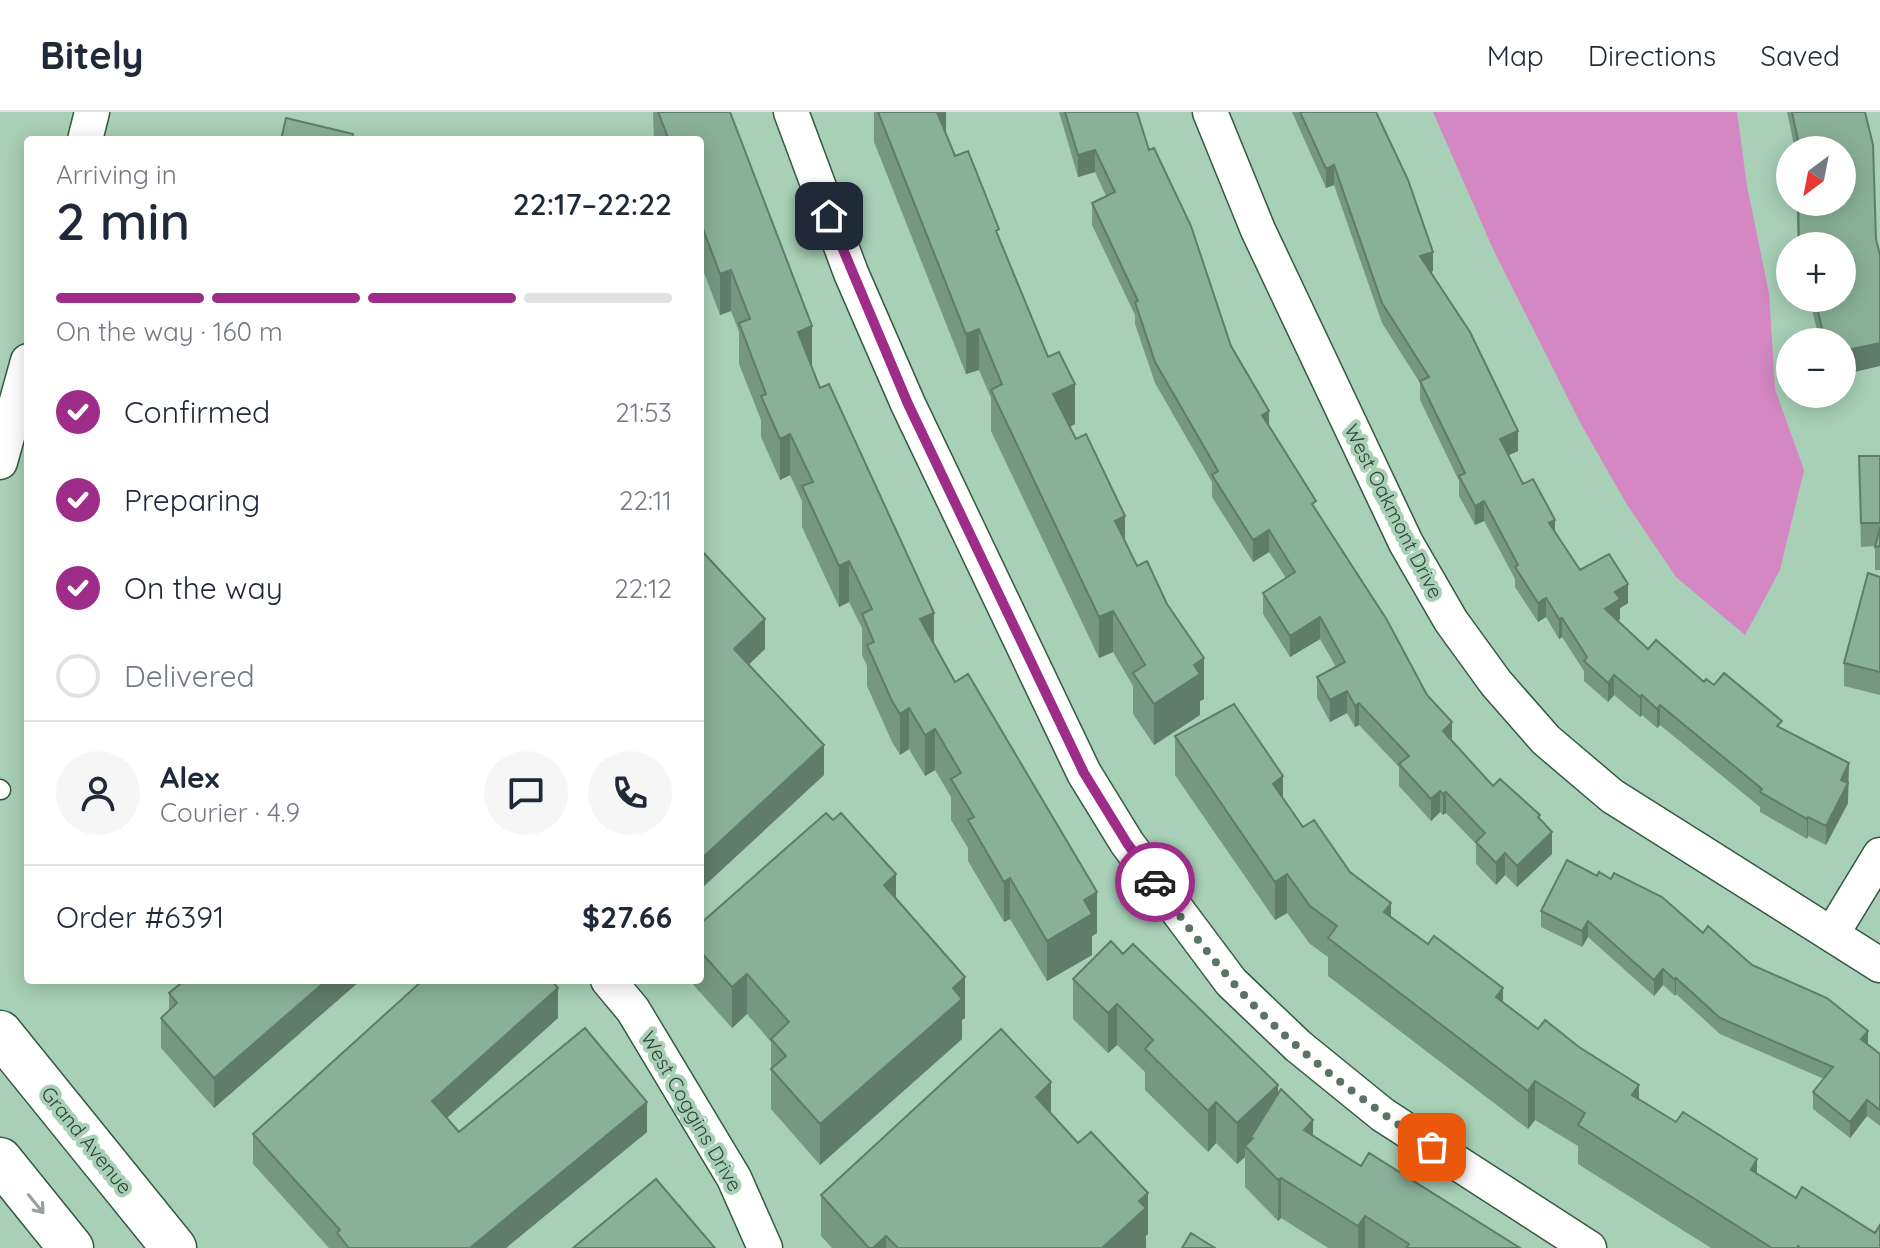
<!DOCTYPE html>
<meta charset="utf-8">
<style>
body{margin:0;font-family:Quicksand,sans-serif;background:#f6f6f7;color:#1f2937;height:100vh;display:flex;flex-direction:column;font-size:30px;white-space:nowrap}
*{box-sizing:border-box;margin:0}
p{font-size:26px;color:#747a83}
.icon{flex:none;width:44px;height:44px;fill:none;stroke:currentColor;stroke-width:2;stroke-linecap:round;stroke-linejoin:round}
.map{position:relative;flex:1;overflow:hidden}
.details{position:absolute;left:24px;top:24px;width:680px;height:848px;display:flex;flex-direction:column;background:#fff;border-radius:8px;box-shadow:0 4px 20px #0003}
.details>*{flex:none}
.needle{width:52px;rotate:212deg}
.buttons{position:absolute;left:1776px;top:24px;display:grid;gap:16px}
.buttons a{display:grid;place-items:center;width:80px;height:80px;border-radius:50%;background:#fff;box-shadow:0 4px 20px #0003;font-size:40px}
.pin{position:absolute;display:grid;place-items:center;width:68px;height:68px;color:#fff;margin:-34px;border-radius:16px;box-shadow:0 4px 12px #0006}
.courier{position:absolute;display:grid;place-items:center;width:80px;height:80px;margin:-40px;border:6px solid #9e2d8a;border-radius:50%;background:#fff;color:#222;box-shadow:0 2px 10px #0007}
.overview em{font-style:normal;font-weight:600}
.overview div{display:flex;flex-direction:column-reverse}
.overview{display:flex;align-items:center;justify-content:space-between;height:136px;padding:0 32px}
h1{font-size:52px;font-weight:600;line-height:60px}
.bar{display:grid;grid-template-columns:repeat(4,1fr);gap:12px 8px;align-content:center;height:96px;padding:0 32px}
.bar i{height:10px;border-radius:6px;background:#e0e1e3}
.bar .selected{background:#9e2d8a}
.bar p{grid-column:span 4}
.line{display:flex;align-items:center;gap:20px;padding:0 32px;border-top:2px solid #e0e1e3}
.line div{flex:1}
.round{display:grid;place-items:center;flex:none;width:84px;height:84px;border-radius:42px;background:#f6f6f7}
ol{padding:0 32px;list-style:none}
li{display:flex;align-items:center;gap:24px;height:88px}
li p{margin-inline-start:auto}
li .icon{padding:8px;border-radius:50%;background:#9e2d8a;color:#fff;stroke-width:4}
li:last-child{color:#747a83}
li i{width:44px;height:44px;border:4px solid #e0e1e3;border-radius:50%}
header{display:flex;align-items:center;gap:48px;box-sizing:border-box;height:112px;padding:0 40px;background:#fff;border-bottom:2px solid #e0e1e3}
header strong{font-size:38px}
nav{display:flex;gap:44px;margin-inline-start:auto;font-size:28px}
.map>svg:first-child{display:block}
</style>
<header>
<strong>Bitely</strong>
<nav><a>Map</a><a>Directions</a><a>Saved</a></nav>
</header>
<div class="map">
<svg width="1880" height="1136" viewBox="0 0 1880 1136">
<rect width="100%" height="100%" fill="#a8d0b6"/>
<path fill="#d487c2" d="M1433 0H1737L1747 74 1769 181 1775 277 1804 358 1780 458 1745 523 1676 465 1626 391 1582 314 1493 137Z"/>
<g fill="none" stroke-linecap="round" stroke-linejoin="round">
<defs>
<path id="lane" d="M0 677 1 678"/>
<path id="street" d="M791 0 851 161 908 292 1084 661 1127 731 1231 870 1298 934 1383 1003 1589 1136
M1210 0 1258 118 1406 431 1451 509 1496 571 1546 628 1612 684 1880 853
M85 28 92 0
M0 350 28 249
M1832 822 1880 743
M608 868 633 898 734 1066 765 1136"/>
<path id="highway" d="M0 921 174 1136
M0 1048 71 1136"/>
</defs>
<use href="#lane" stroke="#345942" stroke-width="21"/>
<use href="#street" stroke="#345942" stroke-width="37"/>
<use href="#highway" stroke="#345942" stroke-width="47"/>
<use href="#lane" stroke="#fff" stroke-width="18"/>
<use href="#street" stroke="#fff" stroke-width="34"/>
<use href="#highway" stroke="#fff" stroke-width="44"/>
</g>
<path fill="#769882" d="M653 0H730L812 255 820 276 934 531 1097 821 1092 824V843L1047 869 1010 807 1004 810 968 749V736L951 708V685L935 658 925 664 909 637 900 643 892 630 867 574V554L862 543V516L849 490 839 495 802 415V389L790 363 780 368 761 325V308L739 252V220L731 199 720 203 700 150V28H654Z
M874 0H946V21L955 44 999 126 1075 312 1070 315 1125 431 1204 587 1200 589V603L1154 633 1133 602V574L1113 540 1099 546 991 319V286L979 258 966 262 874 30Z
M1059 0H1137L1149 38 1231 234 1269 314 1316 399 1452 629 1493 674 1540 707 1552 742 1517 775 1505 763 1496 773 1476 752V732L1446 701 1443 703 1440 700 1431 709 1399 674V655L1359 613 1355 615 1347 601 1330 610 1317 586V565L1336 555 1320 527 1290 545 1263 502V481L1286 466 1269 440 1253 450 1212 385V370L1155 271 1135 212V203L1092 113V91L1106 84 1095 60 1078 65Z
M1292 0H1376L1433 159 1431 160 1518 339 1508 343 1523 372 1580 458 1628 491 1620 496V507L1617 509 1648 537 1704 570 1714 573 1782 617 1849 671 1848 674V691L1826 733 1808 724 1807 727 1760 700V695L1660 613 1657 616 1642 603 1640 605 1614 583 1608 590 1584 569V559L1562 525 1559 527 1546 505 1538 510 1515 475V467L1484 409 1475 413 1459 384V369L1420 288V271L1382 211 1334 73 1326 76Z
M1787 0H1865L1842 230H1820L1809 186H1842V134H1798L1797 110V90H1842V38H1795Z
M1859 344H1880V458H1875V434L1861 435Z
M1880 465V583L1844 574V551Z
M1175 624 1283 687 1303 715 1350 760 1391 805 1538 917 1639 987 1796 1086 1880 1136H1711L1578 1052V1034L1535 1008 1528 1017 1328 864V845L1310 832 1287 801 1275 808 1175 663Z
M896 786 965 906 962 908V927L820 1053 771 997V930L747 902 732 916 689 868H700V812Z
M1541 799 1703 821 1752 853 1880 942V1014L1867 1004 1850 1026 1813 997V980L1824 967 1720 922 1676 882 1675 884 1663 873 1654 884 1588 825 1582 835 1541 815Z
M1123 842 1278 982 1313 1024 1361 1054 1520 1136H1328L1281 1106 1278 1109 1245 1075V1045L1237 1052 1216 1031 1208 1040 1145 978V960L1117 933 1108 941 1073 907V867Z
M185 868H361L214 996 161 936V906L169 898V881Z
M558 906 447 1006 459 1020H647L506 1136H329L253 1052V1022Z
M1051 1001 1148 1122 1146 1124V1136H832L821 1124V1083Z"/>
<path fill="#607c6a" d="M936 0H946V33Z
M1095 38V60L1078 65V43Z
M1334 53V73L1326 76V57Z
M1433 140V159L1420 163V144Z
M731 158V199L720 203V162Z
M812 214V255L798 220Z
M979 217V258L966 262V222Z
M1880 231V254L1842 263V239Z
M1075 272V312L1053 323V282Z
M1269 299V320L1262 303Z
M1518 319V339L1500 347V327Z
M790 322V363L780 368V327Z
M1484 389V409L1475 413V394Z
M1125 404V445L1115 409Z
M1555 408V427L1549 411Z
M1269 418V440L1253 450V428Z
M849 449V490L839 495V454Z
M1628 472V491L1620 496V507L1605 517V497L1615 480Z
M1546 486V505L1538 510V491Z
M1113 499V540L1099 546V505Z
M934 501V541L920 507Z
M1320 505V527L1290 545V524Z
M1562 506V525L1559 527V507Z
M765 507V537L734 567V537Z
M1204 546V587L1200 589V603L1154 633V592L1194 553Z
M1614 563V583L1608 590V571Z
M1347 579V601L1330 610V588Z
M1642 583V603L1640 605V585Z
M1359 591V613L1355 615V594Z
M1660 593V613L1657 616V597Z
M909 596V637L900 643V602Z
M1452 610V632L1443 619Z
M935 617V658L925 664V623Z
M824 633V663L700 778V748Z
M1849 651 1848 691 1826 733V714L1841 668Z
M1283 664V702L1273 672Z
M1440 679V700L1431 709V687Z
M1446 680V701L1443 703V682Z
M1808 705V724L1807 727V707Z
M1552 720V742L1517 775V754Z
M1505 741V763L1496 773V751Z
M896 762V803L884 773Z
M1287 762V801L1275 808V770Z
M1010 766V807L1004 810V770Z
M1097 780V821L1092 824V843L1047 869V829L1084 788Z
M1391 791V829L1384 800Z
M1588 809V825L1582 835V819Z
M1663 857V873L1654 884V868Z
M747 862V902L732 916V875Z
M965 865V906L962 908V927L820 1053V1012L953 876Z
M1676 866V882L1675 884V868Z
M327 868H361L214 996V966Z
M558 876V906L432 1019V989Z
M1503 876V915L1496 885Z
M1117 892V933L1108 941V901Z
M1868 919V935L1861 927Z
M1535 969V1008L1528 1017V979Z
M1051 970V1011L1036 985Z
M1278 973V1014L1253 1026 1251 1025V1039L1245 1034V1045L1237 1052V1011Z
M1639 973V1011L1632 983Z
M1867 988V1004L1850 1026V1010Z
M647 990V1020L506 1136H470Z
M1216 990V1031L1208 1040V999Z
M1313 1008V1049L1304 1018Z
M1757 1047V1086L1751 1058Z
M1281 1066V1106L1278 1109V1068Z
M1148 1081V1122L1146 1124V1136H1102L1139 1089Z
M1365 1104V1136H1358V1114Z
M886 1124V1136H873Z"/>
<path fill="#89b197" stroke="#607c6a" stroke-width="2" d="M658 0H730L812 214 798 220 820 276 829 272 934 501 920 507 955 570 968 562 1097 780 1084 788 1092 802 1047 829 1010 766 1004 770 968 708 974 705 951 667 961 661 935 617 925 623 909 596 900 602 892 589 867 533 874 530 862 502 872 497 849 449 839 454 802 374 813 370 790 322 780 327 761 284 766 282 739 211 750 207 731 158 720 162 700 109V28H681V27L669 28Z
M878 0H937L955 44 968 39 999 117 996 119 1048 245 1059 240 1075 272 1053 282 1076 327 1086 322 1125 404 1115 409 1137 454 1147 449 1167 492 1204 546 1194 553 1200 562 1154 592 1133 561 1145 553 1113 499 1099 505 991 278 1002 272 979 217 966 222Z
M1065 0H1137L1149 38 1154 36 1191 114 1231 234 1269 299 1262 303 1316 389 1312 392 1387 508 1427 583 1452 610 1443 619 1493 674 1500 667 1540 703 1538 705 1552 720 1517 754 1505 741 1496 751 1476 730 1485 721 1446 680 1443 682 1440 679 1431 687 1399 652 1409 644 1359 591 1355 594 1347 579 1330 588 1317 565 1345 550 1320 505 1290 524 1263 481 1295 460 1269 418 1253 428 1212 363 1218 359 1155 250 1135 190 1138 189 1092 91 1115 80 1095 38 1078 43Z
M1300 0H1376L1408 68 1433 140 1420 144 1470 220 1518 319 1500 327 1523 372 1533 367 1555 408 1549 411 1580 458 1609 442 1628 472 1615 480 1620 487 1605 497 1648 537 1656 528 1704 570 1706 567 1714 573 1724 561 1782 609 1777 614 1849 651 1841 668 1848 671 1826 714 1808 705 1807 707 1760 680 1762 677 1660 593 1657 597 1642 583 1640 585 1614 563 1608 571 1584 549 1587 545 1562 506 1559 507 1546 486 1538 491 1515 455 1518 453 1484 389 1475 394 1459 364 1465 361 1420 269 1429 265 1382 191 1334 53 1326 57Z
M1792 0H1865L1873 33 1876 127 1880 143V231L1842 239V230H1825L1815 186H1842V134H1799L1798 90H1842V38H1800Z
M286 6 353 22 352 28H281Z
M1859 344H1880V411H1861Z
M1880 415V434L1875 435Z
M700 437 765 507 734 537 824 633 700 748Z
M1868 461 1880 465V560L1844 551Z
M1234 592 1283 664 1273 672 1303 715 1314 708 1350 760 1391 791 1384 800 1428 832 1434 824 1503 876 1496 885 1538 917 1545 908 1579 935 1639 973 1632 983 1676 1010 1683 1000 1757 1047 1751 1058 1796 1086 1802 1075 1875 1121 1880 1113V1136H1801L1798 1134 1797 1136H1772L1578 1013 1585 1001 1535 969 1528 979 1328 826 1337 814 1310 794 1287 762 1275 770 1175 624Z
M826 701 833 708 841 701 896 762 884 773 965 865 953 876 962 887 820 1012 771 957 786 944 771 927 789 910 747 862 732 875 700 839V812Z
M1567 748 1597 764 1599 760 1611 767 1614 761 1662 785 1703 821 1708 814 1752 853 1827 886 1868 919 1861 927 1880 942V998L1867 988 1850 1010 1813 980 1833 955 1720 906 1676 866 1675 868 1663 857 1654 868 1588 809 1582 819 1541 799Z
M1111 829 1123 842 1133 832 1278 973 1237 1011 1216 990 1208 999 1145 937 1153 928 1117 892 1108 901 1073 867Z
M185 868H327L214 966 161 906 177 891 169 881Z
M423 868H551L558 876 432 989 459 1020 585 916 647 990 470 1136H349L337 1121 340 1118 253 1022Z
M1001 917 1051 970 1036 985 1078 1031 1091 1020 1148 1081 1139 1089 1146 1096 1102 1136H898L886 1124 873 1136H869L821 1083Z
M1281 977 1313 1008 1304 1018 1361 1054 1369 1041 1520 1136H1406L1409 1132 1365 1104 1358 1114 1281 1066 1278 1068 1245 1034 1253 1026 1251 1025Z
M656 1067 715 1136H573Z
M1191 1121 1215 1136H1182Z"/>
<defs><path id="oneway-shaft" d="M-6 0H5M1.5-3L5.5 0L1.5 3" fill="none" stroke-width="1.6" stroke-linecap="round" stroke-linejoin="round" transform="scale(2)"/></defs>
<use stroke="#98a09a" href="#oneway-shaft" transform="translate(36 1092) rotate(51)"/>
<g fill="none" stroke-linecap="round" stroke-linejoin="round">
<path stroke="#5b7363" stroke-width="8" stroke-dasharray="0 14.4" d="M1155 770C1179 803 1203 836 1230 867 1283 930 1363 990 1432 1035"/>
<path stroke="#9e2d8a" stroke-width="10" d="M829 104 908 292 1084 661 1127 731 1155 770"/>
</g>
<g text-anchor="middle" dominant-baseline="central" stroke-width="8" stroke-linejoin="round" paint-order="stroke">
<g font-size="20" fill="#314136" stroke="#a8d0b6">
<text transform="translate(1394 399) rotate(63)">West Oakmont Drive</text>
<text transform="translate(692 999) rotate(60)">West Coggins Drive</text>
<text transform="translate(87 1028) rotate(51)">Grand Avenue</text>
</g>
</g>
</svg>
<div class="buttons">
<a><svg class="needle" viewBox="-14 -14 28 28"><path d="M0-13l5 13h-10z" fill="#e53935"/><path d="M0 13l5-13h-10z" fill="#747a83"/></svg></a>
<a>+</a>
<a>−</a>
</div>
<div class="pin" style="left:1432px;top:1035px;background:#ea580c"><svg class="icon" aria-label="bag" viewBox="0 0 24 24"><path d="M5 8h14l-1 12H6zM9 8a3 3 0 0 1 6 0"/></svg></div>
<div class="pin" style="left:829px;top:104px;background:#1f2937"><svg class="icon" aria-label="home" viewBox="0 0 24 24"><path d="M3 11l9-7 9 7M6 9v11h12V9"/></svg></div>
<div class="courier" style="left:1155px;top:770px"><svg class="icon" aria-label="car" viewBox="0 0 24 24"><path d="M5 17H2v-5l4-1 3-4h7l3 4 3 1v5h-3M9 17h6M6 11h13"/><circle cx="7" cy="17" r="2"/><circle cx="17" cy="17" r="2"/></svg></div>
<section class="details">
<div class="overview"><div><h1>2 min</h1><p>Arriving in</p></div><em>22:17–22:22</em></div>
<div class="bar"><i class="selected"></i><i class="selected"></i><i class="selected"></i><i></i><p>On the way · 160 m</p></div>
<ol>
<li><svg class="icon" aria-label="check" viewBox="0 0 24 24"><path d="M5 12l5 5 9-10"/></svg>Confirmed<p>21:53</p></li>
<li><svg class="icon" aria-label="check" viewBox="0 0 24 24"><path d="M5 12l5 5 9-10"/></svg>Preparing<p>22:11</p></li>
<li><svg class="icon" aria-label="check" viewBox="0 0 24 24"><path d="M5 12l5 5 9-10"/></svg>On the way<p>22:12</p></li>
<li><i></i>Delivered</li>
</ol>
<div class="line" style="height:144px"><a class="round"><svg class="icon" aria-label="person" viewBox="0 0 24 24"><circle cx="12" cy="8" r="4"/><path d="M4 21q1-7 8-7t8 7"/></svg></a><div><b>Alex</b><p>Courier · 4.9</p></div><a class="round"><svg class="icon" aria-label="chat" viewBox="0 0 24 24"><path d="M4 5h16v11H9l-5 4z"/></svg></a><a class="round"><svg class="icon" aria-label="phone" viewBox="0 0 24 24"><path d="M5 4h4l2 5-3 2q2 4 5 5l2-3 5 2v4C11 20 4 13 5 4z"/></svg></a></div>
<div class="line" style="height:104px"><div>Order #6391</div><b>$27.66</b></div>
</section>
</div>
